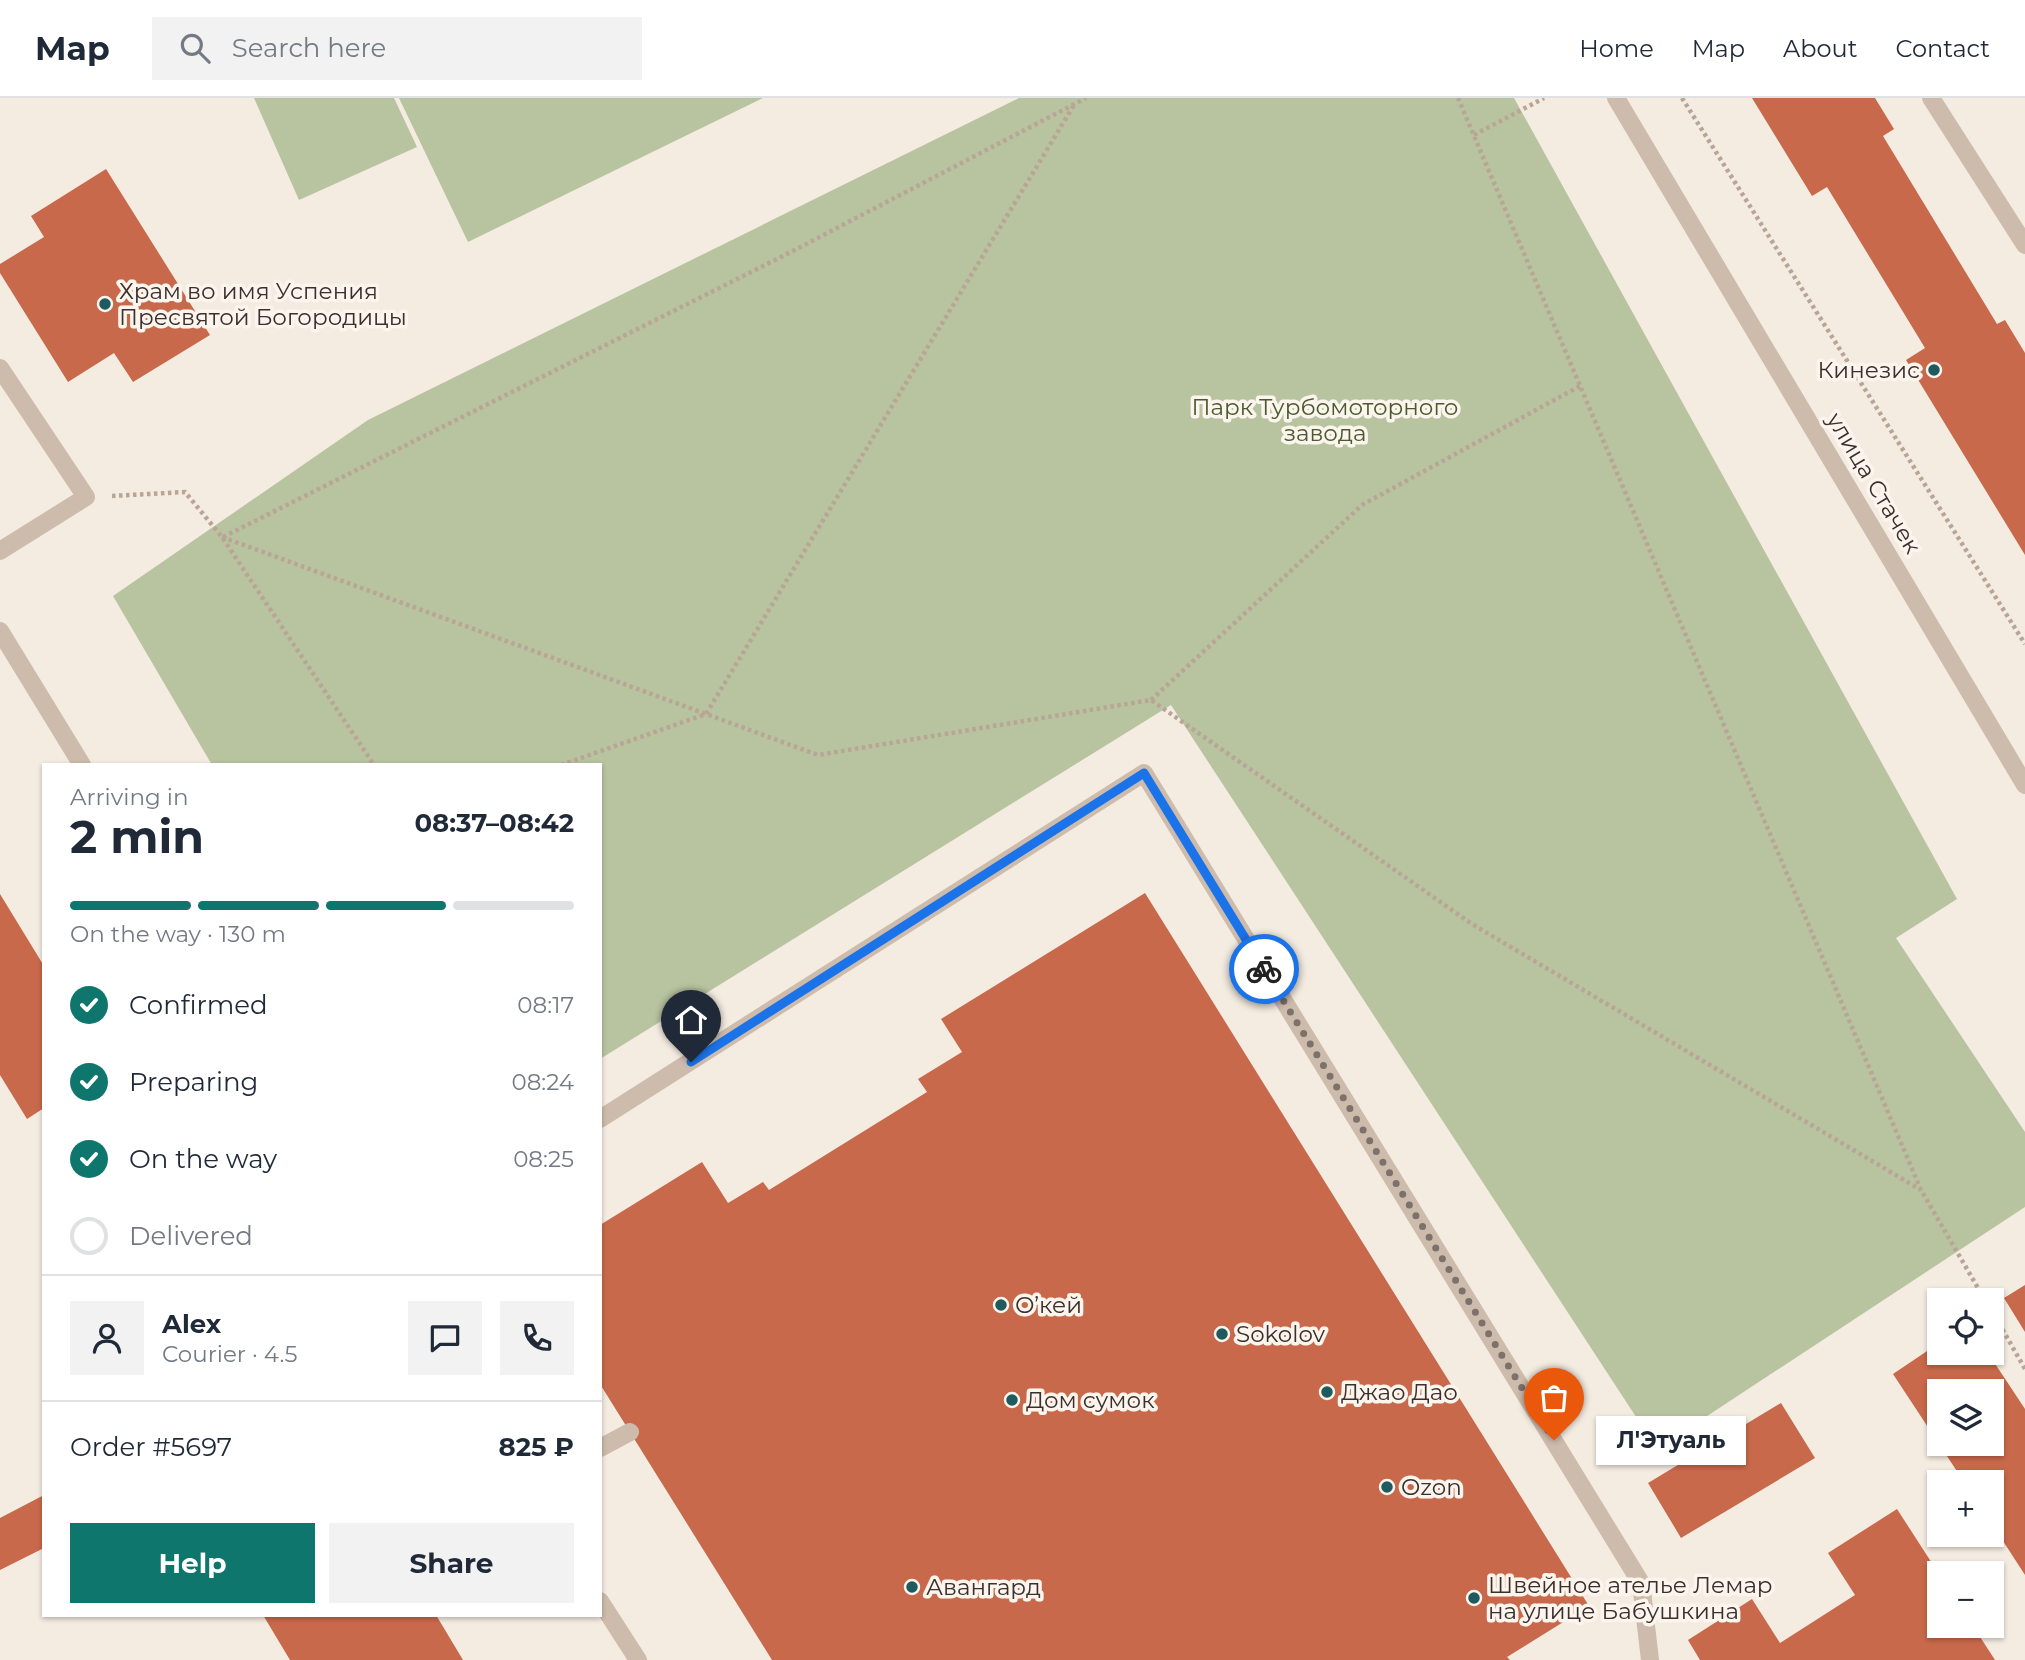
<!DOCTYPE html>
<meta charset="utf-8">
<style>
body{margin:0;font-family:Montserrat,sans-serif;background:#f2f2f3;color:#1f2937;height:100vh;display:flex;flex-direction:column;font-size:26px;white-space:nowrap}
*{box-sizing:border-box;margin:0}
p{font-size:23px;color:#747a83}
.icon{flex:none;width:38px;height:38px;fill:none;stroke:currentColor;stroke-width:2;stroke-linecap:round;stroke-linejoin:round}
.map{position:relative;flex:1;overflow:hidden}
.details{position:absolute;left:42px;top:665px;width:560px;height:854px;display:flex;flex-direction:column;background:#fff;border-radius:0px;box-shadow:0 2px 5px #0004}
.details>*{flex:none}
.buttons{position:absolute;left:1927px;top:1190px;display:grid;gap:14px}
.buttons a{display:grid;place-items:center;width:77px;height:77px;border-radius:0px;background:#fff;box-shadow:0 2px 5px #0004;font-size:35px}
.pin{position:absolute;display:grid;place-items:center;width:60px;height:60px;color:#fff;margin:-72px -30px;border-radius:50% 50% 50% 0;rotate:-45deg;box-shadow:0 0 7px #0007}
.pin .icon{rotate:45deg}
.courier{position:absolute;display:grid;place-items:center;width:70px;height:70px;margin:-35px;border:5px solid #1a73e8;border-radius:50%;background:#fff;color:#222;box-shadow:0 2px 9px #0007}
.bubble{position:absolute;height:49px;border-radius:0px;background:#fff;box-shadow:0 2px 5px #0004;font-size:23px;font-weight:700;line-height:49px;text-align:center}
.head em{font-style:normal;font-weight:700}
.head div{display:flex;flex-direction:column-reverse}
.head{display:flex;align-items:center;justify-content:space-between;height:119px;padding:0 28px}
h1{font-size:46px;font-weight:700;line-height:52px}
.bar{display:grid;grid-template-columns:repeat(4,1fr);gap:10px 7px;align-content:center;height:84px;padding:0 28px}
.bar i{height:9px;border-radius:5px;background:#e0e1e3}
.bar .current{background:#0f766e}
.bar p{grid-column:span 4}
.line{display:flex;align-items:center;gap:18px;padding:0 28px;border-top:2px solid #e0e1e3}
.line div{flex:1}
.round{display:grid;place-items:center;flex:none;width:74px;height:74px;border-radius:0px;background:#f2f2f3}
ol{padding:0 28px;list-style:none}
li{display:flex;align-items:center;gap:21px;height:77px}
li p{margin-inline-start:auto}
li .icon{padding:7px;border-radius:50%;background:#0f766e;color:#fff;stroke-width:4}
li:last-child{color:#747a83}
li i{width:38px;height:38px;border:4px solid #e0e1e3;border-radius:50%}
.button{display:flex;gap:14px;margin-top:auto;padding:14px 28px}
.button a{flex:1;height:80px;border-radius:0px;background:#0f766e;color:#fff;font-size:28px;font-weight:700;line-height:80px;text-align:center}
.button a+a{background:#f2f2f3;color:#1f2937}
header{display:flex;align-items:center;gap:42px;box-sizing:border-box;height:98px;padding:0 35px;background:#fff;border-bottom:2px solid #e0e1e3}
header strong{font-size:33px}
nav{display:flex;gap:38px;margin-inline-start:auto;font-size:24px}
.search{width:490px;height:63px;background:#f2f2f3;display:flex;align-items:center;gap:18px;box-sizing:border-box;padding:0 24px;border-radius:0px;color:#747a83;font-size:26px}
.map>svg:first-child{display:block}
</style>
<header>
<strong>Map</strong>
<div class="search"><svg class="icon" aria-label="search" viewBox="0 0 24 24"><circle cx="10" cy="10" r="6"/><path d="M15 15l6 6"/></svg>Search here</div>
<nav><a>Home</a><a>Map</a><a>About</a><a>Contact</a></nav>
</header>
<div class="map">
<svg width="2025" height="1562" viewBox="0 0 2025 1562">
<rect width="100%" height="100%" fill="#f4ebe1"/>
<path fill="#b8c4a0" d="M254 0H394L417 49 299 102Z
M399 0H763L468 144Z
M1019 0H1514L1957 801 1896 840 2025 1034V1109L1657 1351 1171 607 600 961V667H212L113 498 368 322Z"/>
<path fill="#c8694b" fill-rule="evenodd" d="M1752 0H1875L1894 31 1883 38 1997 226 2005 222 2025 255V457L1906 262 1925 250 1827 89 1812 98Z
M106 71 210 237 133 284 114 255 68 284 0 175V166L44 139 31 118Z
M1145 795 1589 1508 1507 1559 1510 1562H772L600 1286V1127L702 1064 728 1105 763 1084 769 1092 927 994 918 981 962 954 941 921Z
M0 796 44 868V1010L27 1021 0 977Z
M2025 1187V1234L2004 1200Z
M1939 1245V1255H1988L2025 1311V1477L1992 1426V1384H1964L1893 1276ZM1939 1293H1992V1346H1939Z
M1781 1305 1815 1360 1681 1440 1648 1385Z
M44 1397V1450L0 1472V1420Z
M1897 1411 1939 1476V1528H1973L1995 1562H1700L1688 1542 1752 1501 1780 1545 1855 1497 1828 1455Z
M263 1517H436L463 1562H290Z"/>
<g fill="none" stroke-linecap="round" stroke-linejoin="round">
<path stroke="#b9a596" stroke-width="4.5" stroke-dasharray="3.5 3.5" stroke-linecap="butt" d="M1458 0 1921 1092 1985 1202
M1682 0 2025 546
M1474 37 1544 0
M112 398 185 394 222 439 374 667
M222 439 818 657 1151 602 1472 826 1921 1092
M223 439 787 156 1086 0
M1151 602 1362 407 1580 288
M561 667 706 616 1074 7
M1992 1213 2025 1271"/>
<path stroke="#cdbbac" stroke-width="18" d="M1931 0 2025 147
M0 270 86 399 0 453
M600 1021 1144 675 1641 1485 1650 1562
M600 1350 630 1334"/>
<path stroke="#cdbbac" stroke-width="18" d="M1616 0 2025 687"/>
<path stroke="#cdbbac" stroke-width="18" d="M0 533 82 667
M600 1503 638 1562"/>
</g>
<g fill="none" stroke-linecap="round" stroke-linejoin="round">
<path stroke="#7c716b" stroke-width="7" stroke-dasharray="0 12.6" d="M1264 871 1554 1342"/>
<path stroke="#1a73e8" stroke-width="9" d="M691 964 1144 675 1264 871"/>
</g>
<g fill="#1f5a5e" stroke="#fbf5ee" stroke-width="2.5">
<circle cx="105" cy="206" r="7"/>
<circle cx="1934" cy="272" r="7"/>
<circle cx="1001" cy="1207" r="7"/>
<circle cx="1222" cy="1236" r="7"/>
<circle cx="1327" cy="1294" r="7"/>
<circle cx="1012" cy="1302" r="7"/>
<circle cx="1387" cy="1389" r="7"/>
<circle cx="912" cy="1489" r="7"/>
<circle cx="1474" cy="1500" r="7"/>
</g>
<g text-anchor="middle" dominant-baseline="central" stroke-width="7" stroke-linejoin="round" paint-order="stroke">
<g font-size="23" fill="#3b302b" stroke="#fbf5ee" text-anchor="start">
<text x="119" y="193">Храм во имя Успения<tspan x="119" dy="26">Пресвятой Богородицы</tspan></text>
<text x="1920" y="272" text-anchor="end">Кинезис</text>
<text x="1015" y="1207">О’кей</text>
<text x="1236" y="1236">Sokolov</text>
<text x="1341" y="1294">Джао Дао</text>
<text x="1026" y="1302">Дом сумок</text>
<text x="1401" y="1389">Ozon</text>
<text x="1488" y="1487">Швейное ателье Лемар<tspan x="1488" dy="26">на улице Бабушкина</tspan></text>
<text x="926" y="1489">Авангард</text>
</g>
<g font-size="23" fill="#4a5a2e" stroke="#fbf5ee">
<text x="1325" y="309">Парк Турбомоторного<tspan x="1325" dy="26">завода</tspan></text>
</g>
<g font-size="23" fill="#3b302b" stroke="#fbf5ee">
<text transform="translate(1874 385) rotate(59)">улица Стачек</text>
</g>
</g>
</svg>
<div class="buttons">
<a><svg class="icon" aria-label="locate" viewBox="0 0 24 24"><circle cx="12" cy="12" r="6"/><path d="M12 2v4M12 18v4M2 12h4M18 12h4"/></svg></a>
<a><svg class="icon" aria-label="layers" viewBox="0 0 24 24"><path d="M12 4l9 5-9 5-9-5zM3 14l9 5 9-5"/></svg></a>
<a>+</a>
<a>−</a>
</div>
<div class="pin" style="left:1554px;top:1342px;background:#ea580c"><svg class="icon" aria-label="bag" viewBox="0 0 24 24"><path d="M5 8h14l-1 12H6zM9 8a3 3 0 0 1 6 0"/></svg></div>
<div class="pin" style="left:691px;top:964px;background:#1f2937"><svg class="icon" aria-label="home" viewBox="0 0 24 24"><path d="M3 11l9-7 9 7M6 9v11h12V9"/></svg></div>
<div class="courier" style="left:1264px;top:871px"><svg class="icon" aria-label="bike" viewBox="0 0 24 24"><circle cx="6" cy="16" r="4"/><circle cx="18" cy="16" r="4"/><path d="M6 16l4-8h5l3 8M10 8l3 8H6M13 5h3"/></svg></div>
<div class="bubble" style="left:1596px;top:1318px;width:150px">Л'Этуаль</div>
<section class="details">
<div class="head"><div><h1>2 min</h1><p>Arriving in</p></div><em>08:37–08:42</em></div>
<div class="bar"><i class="current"></i><i class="current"></i><i class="current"></i><i></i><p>On the way · 130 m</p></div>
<ol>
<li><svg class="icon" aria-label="check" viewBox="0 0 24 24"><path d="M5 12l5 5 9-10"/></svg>Confirmed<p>08:17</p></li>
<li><svg class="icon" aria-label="check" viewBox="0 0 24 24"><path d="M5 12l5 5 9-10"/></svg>Preparing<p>08:24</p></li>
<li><svg class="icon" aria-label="check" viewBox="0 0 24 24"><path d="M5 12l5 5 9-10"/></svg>On the way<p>08:25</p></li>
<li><i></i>Delivered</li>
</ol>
<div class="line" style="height:126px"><a class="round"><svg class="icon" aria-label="person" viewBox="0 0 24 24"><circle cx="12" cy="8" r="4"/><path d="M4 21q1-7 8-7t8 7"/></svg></a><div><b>Alex</b><p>Courier · 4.5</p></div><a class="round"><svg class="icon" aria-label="chat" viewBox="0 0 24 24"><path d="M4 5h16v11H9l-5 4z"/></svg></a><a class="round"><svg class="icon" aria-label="phone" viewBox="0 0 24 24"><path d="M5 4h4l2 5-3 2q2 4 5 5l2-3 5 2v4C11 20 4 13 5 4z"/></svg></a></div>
<div class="line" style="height:91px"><div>Order #5697</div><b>825 ₽</b></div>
<div class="button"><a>Help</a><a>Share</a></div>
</section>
</div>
